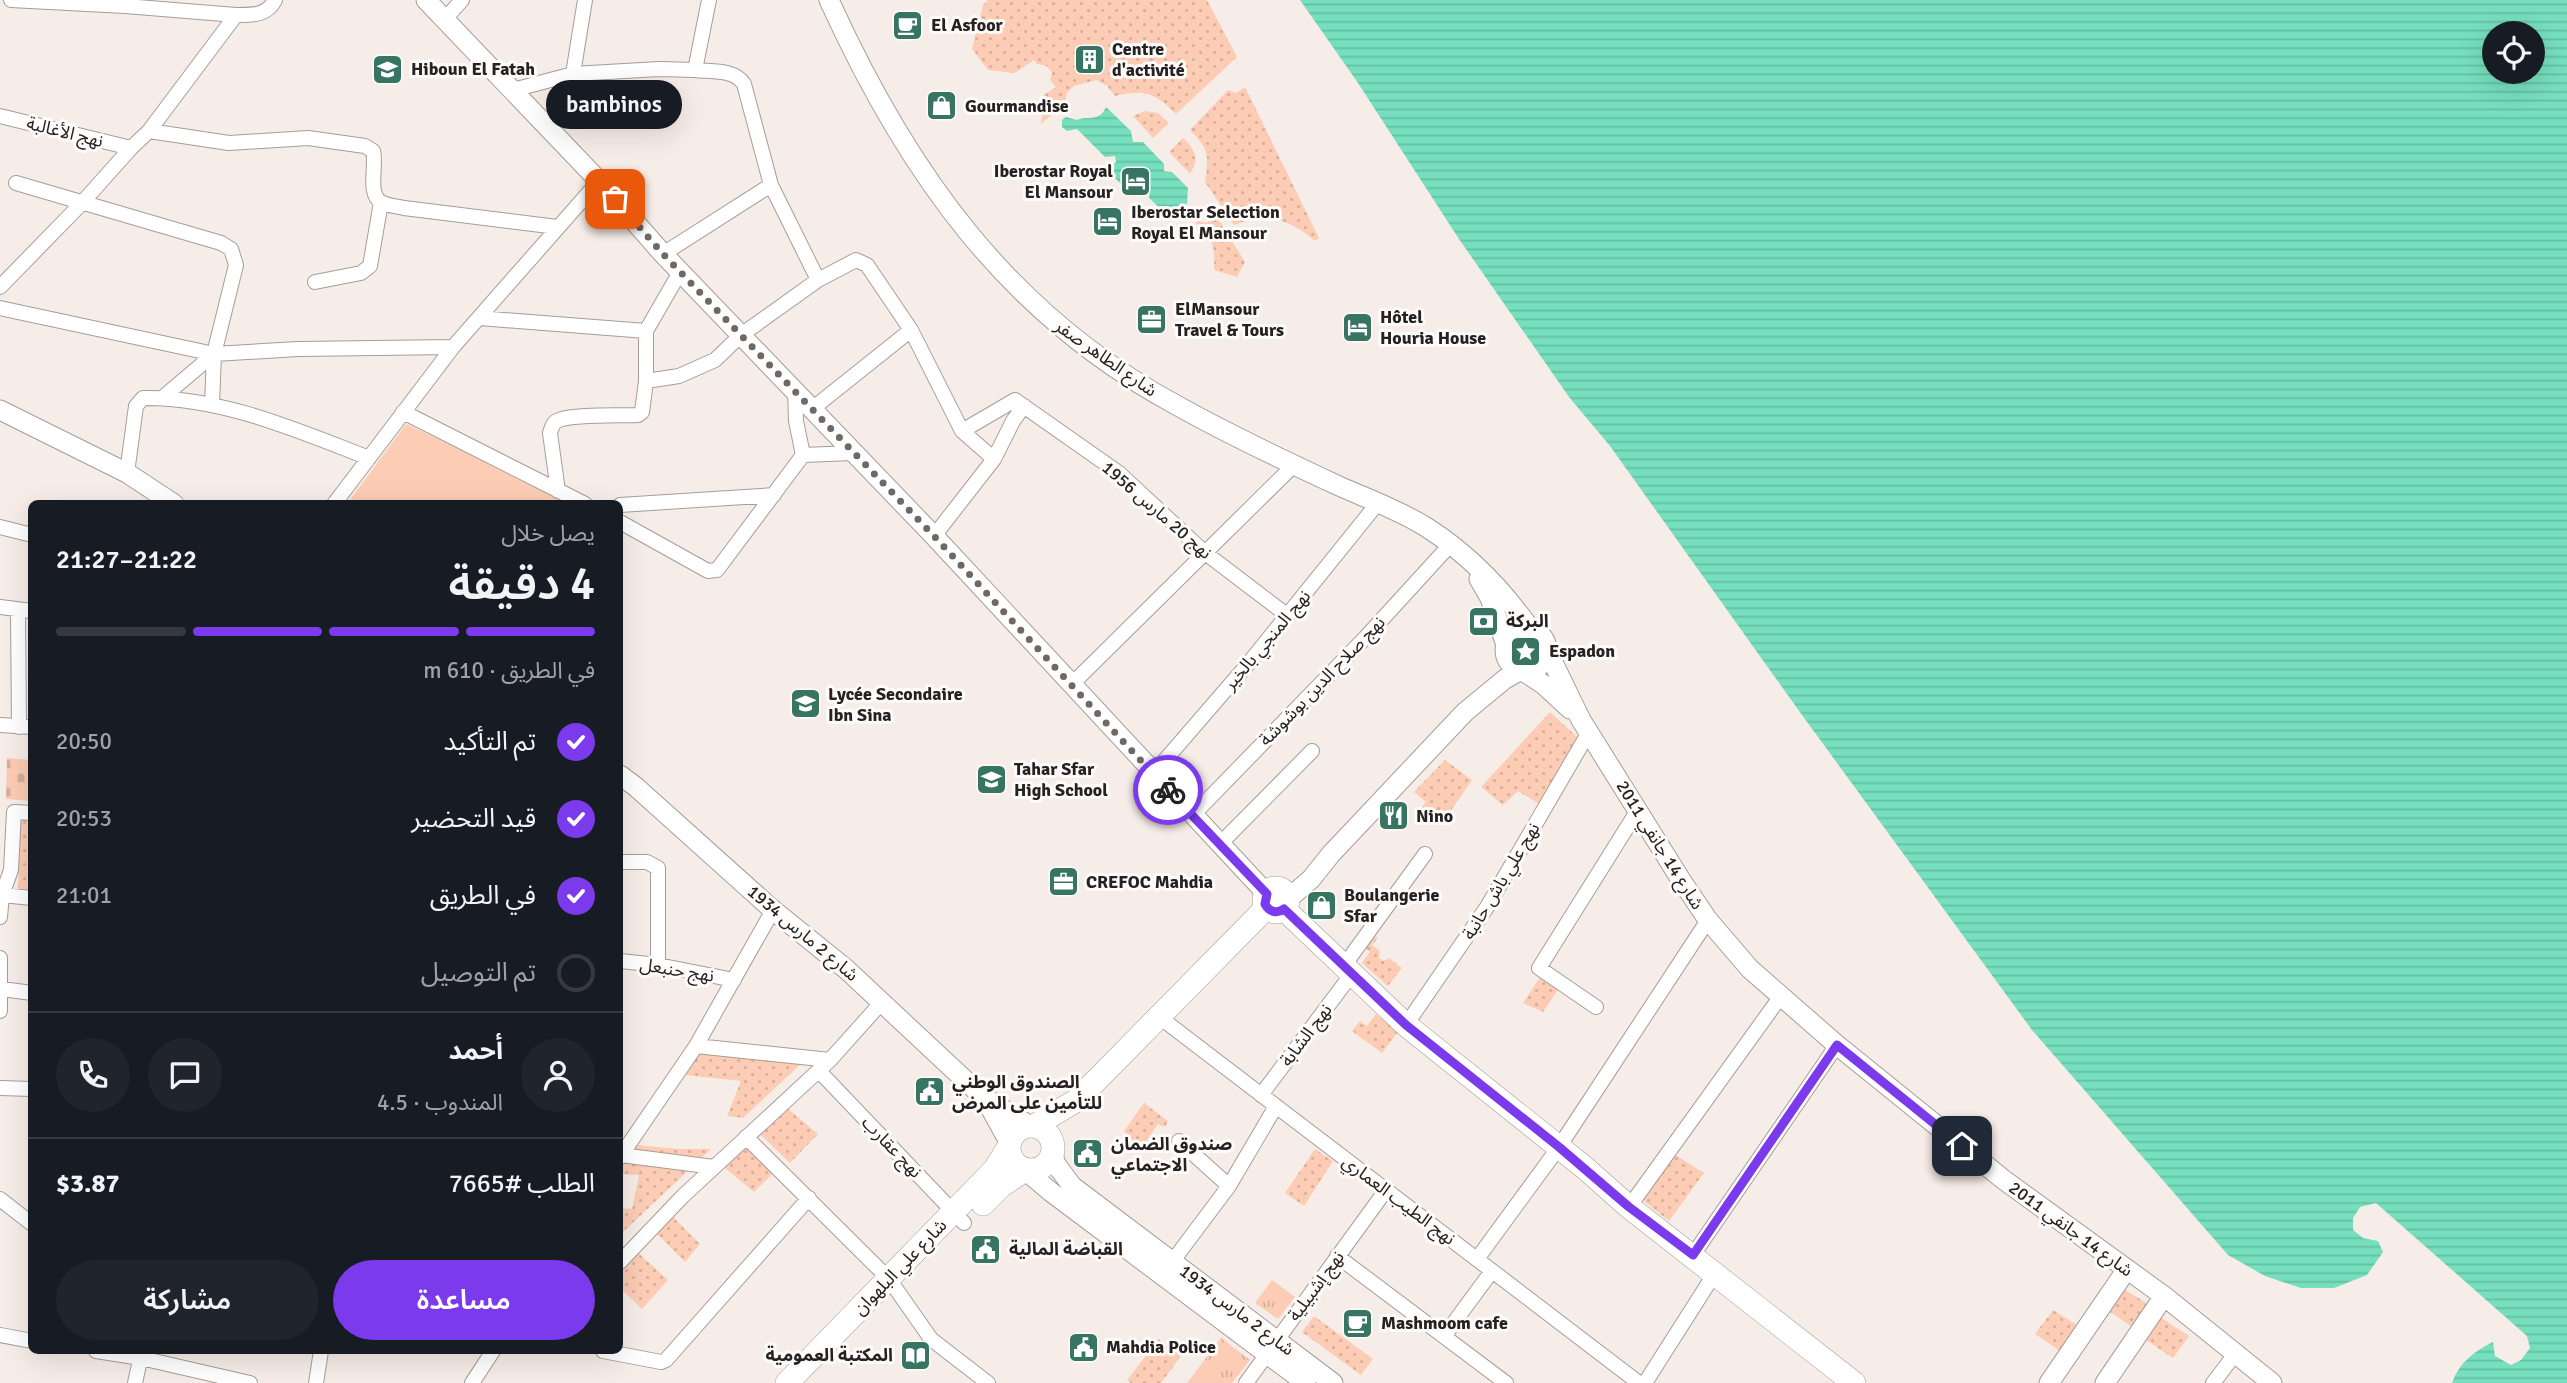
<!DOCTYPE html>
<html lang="ar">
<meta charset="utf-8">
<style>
body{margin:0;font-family:Signika,"Noto Sans Arabic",sans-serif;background:#20242c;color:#f1f3f6;direction:rtl;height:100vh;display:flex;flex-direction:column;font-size:26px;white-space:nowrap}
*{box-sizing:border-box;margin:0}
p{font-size:23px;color:#9ea1a6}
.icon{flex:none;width:38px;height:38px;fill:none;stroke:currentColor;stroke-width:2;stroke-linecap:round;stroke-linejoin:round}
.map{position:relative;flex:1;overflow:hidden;direction:ltr}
.side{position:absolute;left:28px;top:500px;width:595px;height:854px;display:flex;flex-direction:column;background:#171b24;border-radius:10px;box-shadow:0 7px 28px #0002;direction:rtl}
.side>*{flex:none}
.tools{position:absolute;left:2482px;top:21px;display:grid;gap:14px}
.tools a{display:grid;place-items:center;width:63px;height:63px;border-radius:50%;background:#171b24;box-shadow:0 7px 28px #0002;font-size:35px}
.pin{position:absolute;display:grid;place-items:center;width:60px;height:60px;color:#fff;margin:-30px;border-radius:14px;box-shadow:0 4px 10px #0006}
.courier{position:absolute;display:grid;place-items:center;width:70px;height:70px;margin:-35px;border:5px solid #7c3aed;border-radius:50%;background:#fff;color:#222;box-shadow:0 2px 9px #0007}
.bubble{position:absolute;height:49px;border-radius:24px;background:#171b24;box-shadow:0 7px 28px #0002;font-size:23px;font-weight:600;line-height:49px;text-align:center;direction:rtl}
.summary em{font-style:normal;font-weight:600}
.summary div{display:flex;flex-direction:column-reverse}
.summary{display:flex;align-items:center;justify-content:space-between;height:119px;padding:0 28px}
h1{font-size:46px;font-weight:600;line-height:52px}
.bar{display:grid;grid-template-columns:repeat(4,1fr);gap:10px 7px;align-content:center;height:84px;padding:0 28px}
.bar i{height:9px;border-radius:5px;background:#363941}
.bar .current{background:#7c3aed}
.bar p{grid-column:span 4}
.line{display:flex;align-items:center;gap:18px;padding:0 28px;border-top:2px solid #363941}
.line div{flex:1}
.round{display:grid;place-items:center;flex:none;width:74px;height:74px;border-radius:37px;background:#20242c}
ol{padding:0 28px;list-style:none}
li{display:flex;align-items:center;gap:21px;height:77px}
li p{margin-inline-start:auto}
li .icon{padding:7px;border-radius:50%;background:#7c3aed;color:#fff;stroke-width:4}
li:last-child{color:#9ea1a6}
li i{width:38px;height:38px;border:4px solid #363941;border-radius:50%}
.button{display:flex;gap:14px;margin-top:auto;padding:14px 28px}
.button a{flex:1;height:80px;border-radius:42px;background:#7c3aed;color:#fff;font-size:28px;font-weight:600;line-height:80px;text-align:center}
.button a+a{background:#20242c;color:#f1f3f6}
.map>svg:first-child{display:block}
</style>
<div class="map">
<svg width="2567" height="1383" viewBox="0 0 2567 1383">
<defs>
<pattern id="grass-dots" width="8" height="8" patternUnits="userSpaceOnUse" patternTransform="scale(1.75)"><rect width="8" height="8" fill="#fcccb4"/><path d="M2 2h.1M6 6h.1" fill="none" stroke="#d8af9a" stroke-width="1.8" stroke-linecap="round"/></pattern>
<pattern id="cemetery-stones" width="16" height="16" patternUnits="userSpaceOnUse" patternTransform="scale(1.75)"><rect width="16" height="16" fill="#fcccb4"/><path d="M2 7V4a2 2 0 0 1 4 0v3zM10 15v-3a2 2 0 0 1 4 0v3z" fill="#d8af9a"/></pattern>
<pattern id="park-tufts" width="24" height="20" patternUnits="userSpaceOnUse" patternTransform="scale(1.75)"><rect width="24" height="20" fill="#fcccb4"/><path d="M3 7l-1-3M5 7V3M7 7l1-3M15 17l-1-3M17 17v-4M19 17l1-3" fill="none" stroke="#d8af9a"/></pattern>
<pattern id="water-rules" width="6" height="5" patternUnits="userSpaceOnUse" patternTransform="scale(1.75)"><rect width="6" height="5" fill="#76dfbd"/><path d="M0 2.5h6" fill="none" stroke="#66bfa2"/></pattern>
</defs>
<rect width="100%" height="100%" fill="#f7ede8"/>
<path fill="url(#grass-dots)" d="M988 0H1207L1237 57 1176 114C1154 93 1146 89 1115 96L1107 86 1097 80 1074 86 1067 93 1065 104 1041 124 1044 95 1056 87 1050 80 1052 73 1047 66 1037 64 1034 60 1015 73 988 70 972 49 983 5Z
M1245 87 1319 238 1315 241C1290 219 1265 212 1234 225L1205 182C1209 156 1209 149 1190 130L1228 90 1236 93Z
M1145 111 1158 113 1169 123 1153 138 1133 116Z
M1183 138C1195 149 1200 159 1190 174L1169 152Z
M1212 209 1245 262 1237 277 1214 270C1215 249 1214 235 1195 223L1198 221 1206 223 1211 220Z
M1550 712 1577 737 1539 804 1518 791 1503 805 1481 787Z
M1445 760 1472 780 1443 822 1421 808 1426 802 1414 792Z
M21 814 31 815V889H18Z
M1373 935 1378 938 1372 945 1380 951 1379 958 1384 961 1389 958 1402 968 1388 986 1362 963 1370 952 1364 947Z
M1542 974 1560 987 1543 1012 1523 1003Z
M1376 1014 1398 1032 1382 1053 1352 1031 1360 1021 1367 1026Z
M702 1047 804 1061 743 1118 727 1116 741 1081 685 1075Z
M1144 1103 1168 1121 1165 1127 1158 1124 1141 1149 1124 1131Z
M786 1107 818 1134 790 1163 761 1135Z
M742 1143 775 1171 754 1192 720 1164Z
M634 1145 680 1149H711L621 1234 620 1208 632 1209 639 1175 620 1174V1163Z
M1315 1149 1333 1161 1304 1206 1285 1193Z
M1674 1154 1704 1173 1669 1221 1645 1202 1643 1197Z
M670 1214 700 1244 685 1262 653 1230Z
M635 1250 668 1280 642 1309 620 1288V1265Z
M2122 1288 2148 1304 2135 1329 2106 1309Z
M2053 1310 2080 1327 2063 1353 2035 1334Z
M1314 1316 1373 1359 1361 1375 1302 1332Z
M2160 1317 2189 1336 2173 1358 2143 1338Z
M1159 1339 1181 1356 1161 1383H1131L1127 1380Z"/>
<path fill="url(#cemetery-stones)" d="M7 758 31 760V801L6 799Z"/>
<path fill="url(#park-tufts)" d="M1272 1280 1295 1297 1278 1319 1255 1303Z
M1221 1338 1250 1360 1232 1383H1187Z"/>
<path fill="#fcccb4" d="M406 424 578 504H347Z"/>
<path fill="url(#water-rules)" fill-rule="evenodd" d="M1300 0H2567V1383H2452C2459 1363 2474 1351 2493 1342L2495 1356 2511 1365 2521 1360 2530 1348 2527 1336 2376 1203 2360 1207 2353 1218V1230L2363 1238 2378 1241 2383 1252 2367 1275 2334 1288H2301L2265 1276 2228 1255 2032 1030 1802 715 1610 446 1569 397 1459 239 1358 83ZM2532 33V72H2494V33Z
M1106 107 1131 131 1133 142H1143L1164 164V171L1172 172 1188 188 1187 204 1177 212H1164L1149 198 1150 189H1142L1134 197 1107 170 1116 162 1115 156 1105 157 1077 129 1067 131 1062 127V120L1066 117 1077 120C1088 115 1099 123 1106 107Z"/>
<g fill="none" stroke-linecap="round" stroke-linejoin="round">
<defs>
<path id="street" d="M11 0 125 6 236 15
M445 19 462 0
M695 70C712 72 734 69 744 84L771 185 818 280
M573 74 659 69 695 70 709 0
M513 90 573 74 585 0
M0 116 131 148
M149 131 229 143 308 138 365 146 373 151C377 165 367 194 381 202 387 206 397 206 404 208L557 227
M16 183 221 243 231 249 236 265 214 354 212 405
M663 254 771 185
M315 282 361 273 370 266 381 202
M0 287 81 204 131 148 149 131 236 15C252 15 267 16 275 0
M0 308 214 354 298 349 453 347
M479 318 646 331V381L642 412 638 415C617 416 577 414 559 420 553 422 552 427 550 433L558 491
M646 331 680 272
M646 381 679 376 715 360 741 335 818 280 856 260 867 265 911 330 962 431 994 459
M162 398 214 354
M812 409 911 330
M403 412 585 504
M962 431 1015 400 1119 473 1204 552 1288 616
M803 455 853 453
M127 473 136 406 143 398C221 397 297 430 369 458
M334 504 453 347 599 181
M620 505 774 495
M620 522 708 571 717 570 803 455 796 421 795 390
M0 527 32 535
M934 536 994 459 1013 421 1024 406
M0 607 32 611
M18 610 19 727
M1071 685 1294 465
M0 725 32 727
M1153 774 1248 664 1377 504
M1192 816 1365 638 1450 545
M1219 845 1312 751
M620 862H647L658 868V965
M2 895 32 898
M0 917 2 895 11 870 14 812 32 813
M0 958V1011
M620 961 658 965 734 980
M1343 967 1425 854
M2 989 32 993
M1596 1007 1539 968 1638 810
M1158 1016 1639 1383
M1406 1025 1487 907 1589 732
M696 1046 830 1060
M819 1071 964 1223
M0 1088 32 1089
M1261 1095 1351 975
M746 1137 889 1279 931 1339 988 1383
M1179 1141 1229 1186
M621 1155 714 1167
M620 1157 696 1046 773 910
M0 1199 32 1224
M1629 1207 1781 996
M1693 1255 1837 1045
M1337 1256 1506 1383
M1477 1259 1559 1147 1708 920
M620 1262 683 1196 830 1060 882 1002
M1172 1262 1229 1186 1276 1106
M0 1335 32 1341
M1444 1336 1492 1271
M96 1351 141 1358 250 1383
M603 1351 661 1362 666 1360 809 1198
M135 1383 142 1351
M316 1383 321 1351
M472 1383 493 1351
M1246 1383 1386 1190
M1645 1383 1715 1273
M2213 1383 2236 1353"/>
<path id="secondary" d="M426 0 599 181 663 254 934 536 1267 894
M829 0C907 172 1008 315 1178 406 1230 435 1285 461 1339 486 1368 499 1399 510 1426 527 1467 553 1503 590 1531 630
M0 410 127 473 174 504
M1479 579 1490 598 1506 645
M1505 650a21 21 0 1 1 42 0a21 21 0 1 1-42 0Z
M1547 650 1581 720 1681 880 1708 920 1750 969 1837 1045 2004 1180 2164 1296 2272 1383
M1523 671 1544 685 1570 709
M620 775 636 787 773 910 846 969 982 1096 1030 1126
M1288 899 1311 879 1331 854 1465 712 1505 679 1521 670
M987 1102 1009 1142
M1053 1152 1055 1163 1072 1186 1333 1383
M1025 1170 1051 1192 1306 1383
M2049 1383 2127 1269
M2105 1383 2164 1296"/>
<path id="primary" d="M1264 900a12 12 0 1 1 24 0a12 12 0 1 1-24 0Z
M1284 909 1406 1025 1585 1168 1629 1207 1854 1383
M1009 1148a22 22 0 1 1 44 0a22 22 0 1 1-44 0Z
M1034 1126 1077 1100 1267 907
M983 1204 1001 1186 1025 1170
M787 1383 995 1169 1008 1148"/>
</defs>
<use href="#street" stroke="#a69d98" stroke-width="16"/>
<use href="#secondary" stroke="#a69d98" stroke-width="21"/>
<use href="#primary" stroke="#a69d98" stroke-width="24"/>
<use href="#street" stroke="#fff" stroke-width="14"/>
<use href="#secondary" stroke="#fff" stroke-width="19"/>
<use href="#primary" stroke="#fff" stroke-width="23"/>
</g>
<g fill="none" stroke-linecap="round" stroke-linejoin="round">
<path stroke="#6f6966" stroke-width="7" stroke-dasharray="0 12.6" d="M615 199 663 254 934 536 1168 790"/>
<path stroke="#7c3aed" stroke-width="9" d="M1168 790 1267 894 1265 904C1269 912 1277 914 1284 909L1406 1025 1559 1147 1629 1207 1693 1255 1837 1045 1962 1146"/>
</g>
<defs>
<symbol id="cafe-square" viewBox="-11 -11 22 22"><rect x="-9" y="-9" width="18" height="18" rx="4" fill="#377562" stroke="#fefcfb"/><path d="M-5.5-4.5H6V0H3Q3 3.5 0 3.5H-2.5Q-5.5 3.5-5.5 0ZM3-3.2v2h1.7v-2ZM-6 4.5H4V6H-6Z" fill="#fff"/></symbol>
<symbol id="building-square" viewBox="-11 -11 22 22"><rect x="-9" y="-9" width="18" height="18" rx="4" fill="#377562" stroke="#fefcfb"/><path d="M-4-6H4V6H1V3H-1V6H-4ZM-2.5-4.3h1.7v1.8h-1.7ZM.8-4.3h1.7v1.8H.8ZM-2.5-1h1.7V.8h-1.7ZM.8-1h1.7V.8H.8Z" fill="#fff"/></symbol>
<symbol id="school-square" viewBox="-11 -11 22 22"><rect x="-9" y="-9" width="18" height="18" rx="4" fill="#377562" stroke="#fefcfb"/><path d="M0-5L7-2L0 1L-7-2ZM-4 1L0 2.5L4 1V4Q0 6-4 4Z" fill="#fff"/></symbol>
<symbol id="shop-square" viewBox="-11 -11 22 22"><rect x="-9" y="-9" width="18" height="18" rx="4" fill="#377562" stroke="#fefcfb"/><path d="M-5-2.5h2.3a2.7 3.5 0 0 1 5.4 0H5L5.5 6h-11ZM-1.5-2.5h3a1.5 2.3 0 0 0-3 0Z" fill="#fff"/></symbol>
<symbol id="hotel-square" viewBox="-11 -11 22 22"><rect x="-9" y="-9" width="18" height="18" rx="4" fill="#377562" stroke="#fefcfb"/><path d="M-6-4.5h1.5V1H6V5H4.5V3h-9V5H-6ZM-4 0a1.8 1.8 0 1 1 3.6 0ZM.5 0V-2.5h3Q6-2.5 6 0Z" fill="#fff"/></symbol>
<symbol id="office-square" viewBox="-11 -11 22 22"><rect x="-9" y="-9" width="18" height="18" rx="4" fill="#377562" stroke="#fefcfb"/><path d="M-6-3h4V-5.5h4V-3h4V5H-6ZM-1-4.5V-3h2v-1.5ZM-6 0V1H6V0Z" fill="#fff"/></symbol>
<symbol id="bank-square" viewBox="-11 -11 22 22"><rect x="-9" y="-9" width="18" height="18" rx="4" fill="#377562" stroke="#fefcfb"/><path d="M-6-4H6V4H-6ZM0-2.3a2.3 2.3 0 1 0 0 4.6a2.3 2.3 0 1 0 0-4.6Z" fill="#fff"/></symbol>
<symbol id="sight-square" viewBox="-11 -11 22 22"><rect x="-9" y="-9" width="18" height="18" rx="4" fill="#377562" stroke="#fefcfb"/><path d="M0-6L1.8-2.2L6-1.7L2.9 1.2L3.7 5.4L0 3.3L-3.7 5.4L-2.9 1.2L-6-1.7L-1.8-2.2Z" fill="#fff"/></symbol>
<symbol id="restaurant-square" viewBox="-11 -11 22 22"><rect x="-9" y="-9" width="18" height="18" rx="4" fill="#377562" stroke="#fefcfb"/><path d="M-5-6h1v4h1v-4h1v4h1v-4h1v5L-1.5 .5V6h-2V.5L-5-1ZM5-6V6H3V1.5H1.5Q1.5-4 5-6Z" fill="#fff"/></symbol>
<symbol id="civic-square" viewBox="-11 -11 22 22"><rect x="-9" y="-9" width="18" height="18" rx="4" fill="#377562" stroke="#fefcfb"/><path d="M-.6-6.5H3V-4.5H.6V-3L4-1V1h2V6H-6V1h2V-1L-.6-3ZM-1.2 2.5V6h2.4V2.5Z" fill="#fff"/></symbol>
<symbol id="library-square" viewBox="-11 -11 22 22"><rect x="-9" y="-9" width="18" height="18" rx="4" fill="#377562" stroke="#fefcfb"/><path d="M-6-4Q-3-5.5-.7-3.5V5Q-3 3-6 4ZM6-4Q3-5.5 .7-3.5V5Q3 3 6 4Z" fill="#fff"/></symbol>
</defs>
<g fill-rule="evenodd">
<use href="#cafe-square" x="890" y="8" width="35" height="35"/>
<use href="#building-square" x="1072" y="42" width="35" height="35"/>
<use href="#school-square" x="370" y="52" width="35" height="35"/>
<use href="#shop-square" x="924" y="88" width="35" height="35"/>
<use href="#hotel-square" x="1118" y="164" width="35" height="35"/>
<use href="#hotel-square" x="1090" y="204" width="35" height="35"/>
<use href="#office-square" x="1134" y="302" width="35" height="35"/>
<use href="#hotel-square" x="1340" y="310" width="35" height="35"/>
<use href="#bank-square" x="1466" y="604" width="35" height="35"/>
<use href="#sight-square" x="1508" y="634" width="35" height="35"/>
<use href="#school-square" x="788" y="686" width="35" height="35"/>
<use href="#school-square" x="974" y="762" width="35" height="35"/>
<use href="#restaurant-square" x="1376" y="798" width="35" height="35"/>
<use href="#office-square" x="1046" y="864" width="35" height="35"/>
<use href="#shop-square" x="1304" y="888" width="35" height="35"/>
<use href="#civic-square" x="912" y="1074" width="35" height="35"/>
<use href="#civic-square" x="1070" y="1136" width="35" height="35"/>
<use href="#civic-square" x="968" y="1232" width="35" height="35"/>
<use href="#cafe-square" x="1340" y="1306" width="35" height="35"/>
<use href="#civic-square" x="1066" y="1330" width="35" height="35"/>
<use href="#library-square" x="898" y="1338" width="35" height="35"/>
</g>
<g text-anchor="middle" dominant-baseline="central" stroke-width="6" stroke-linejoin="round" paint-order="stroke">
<g font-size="18" font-weight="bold" fill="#262220" stroke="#fefcfb" text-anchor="start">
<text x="931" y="25">El Asfoor</text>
<text x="1112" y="49">Centre<tspan x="1112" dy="21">d'activité</tspan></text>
<text x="411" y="69">Hiboun El Fatah</text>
<text x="965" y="106">Gourmandise</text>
<text x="1113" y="171" text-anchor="end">Iberostar Royal<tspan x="1113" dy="21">El Mansour</tspan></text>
<text x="1131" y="212">Iberostar Selection<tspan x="1131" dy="21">Royal El Mansour</tspan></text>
<text x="1175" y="309">ElMansour<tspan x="1175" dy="21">Travel &amp; Tours</tspan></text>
<text x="1380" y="317">Hôtel<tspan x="1380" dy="21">Houria House</tspan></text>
<text x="1506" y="621">البركة</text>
<text x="1549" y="651">Espadon</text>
<text x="828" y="694">Lycée Secondaire<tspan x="828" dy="21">Ibn Sina</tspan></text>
<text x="1014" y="769">Tahar Sfar<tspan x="1014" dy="21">High School</tspan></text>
<text x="1416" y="816">Nino</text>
<text x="1086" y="882">CREFOC Mahdia</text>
<text x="1344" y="895">Boulangerie<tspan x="1344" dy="21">Sfar</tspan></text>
<text x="952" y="1082">الصندوق الوطني<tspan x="952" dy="21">للتأمين على المرض</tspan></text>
<text x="1111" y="1144">صندوق الضمان<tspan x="1111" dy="21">الاجتماعي</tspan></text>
<text x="1009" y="1249">القباضة المالية</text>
<text x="1381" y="1323">Mashmoom cafe</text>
<text x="1106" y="1347">Mahdia Police</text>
<text x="893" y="1355" text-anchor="end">المكتبة العمومية</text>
</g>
<g font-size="18" fill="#262220" stroke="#fefcfb">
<text transform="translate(65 132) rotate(14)">نهج الأغالبة</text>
<text transform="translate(1106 358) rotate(35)">شارع الطاهر صفر</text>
<text transform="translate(1157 510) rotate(41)">نهج 20 مارس 1956</text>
<text transform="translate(1267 640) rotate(-50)">نهج المنجي بالخير</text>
<text transform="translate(1322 681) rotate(-46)">نهج صلاح الدين بوشوشة</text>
<text transform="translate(1660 845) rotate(58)">شارع 14 جانفي 2011</text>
<text transform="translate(1501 881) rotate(-59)">نهج علي باش حانبة</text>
<text transform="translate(803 933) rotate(40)">شارع 2 مارس 1934</text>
<text transform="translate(677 970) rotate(9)">نهج حنبعل</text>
<text transform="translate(1306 1035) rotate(-53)">نهج الشابة</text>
<text transform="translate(892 1147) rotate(46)">نهج عقارب</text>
<text transform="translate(1399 1200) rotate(37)">نهج الطيب العماري</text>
<text transform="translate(2071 1229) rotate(36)">شارع 14 جانفي 2011</text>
<text transform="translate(900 1267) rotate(-46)">شارع علي البلهوان</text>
<text transform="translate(1316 1286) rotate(-54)">نهج إشبيلية</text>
<text transform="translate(1237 1310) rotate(37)">شارع 2 مارس 1934</text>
</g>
</g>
</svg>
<div class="tools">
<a><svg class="icon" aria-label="locate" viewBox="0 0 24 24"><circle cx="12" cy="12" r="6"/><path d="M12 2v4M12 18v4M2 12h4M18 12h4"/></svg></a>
</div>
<div class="pin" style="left:615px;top:199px;background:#ea580c"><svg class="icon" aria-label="bag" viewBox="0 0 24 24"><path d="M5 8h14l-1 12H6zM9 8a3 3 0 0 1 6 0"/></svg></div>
<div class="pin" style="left:1962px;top:1146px;background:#1f2937"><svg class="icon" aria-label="home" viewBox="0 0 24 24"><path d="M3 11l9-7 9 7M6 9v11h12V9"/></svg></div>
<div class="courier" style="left:1168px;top:790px"><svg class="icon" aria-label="bike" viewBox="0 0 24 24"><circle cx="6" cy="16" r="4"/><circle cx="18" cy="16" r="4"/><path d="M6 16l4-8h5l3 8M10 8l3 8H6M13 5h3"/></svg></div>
<div class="bubble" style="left:546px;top:80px;width:136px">bambinos</div>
<section class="side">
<div class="summary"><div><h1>4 دقيقة</h1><p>يصل خلال</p></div><em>21:22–21:27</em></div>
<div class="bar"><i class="current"></i><i class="current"></i><i class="current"></i><i></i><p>في الطريق · 610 m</p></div>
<ol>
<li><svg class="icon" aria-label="check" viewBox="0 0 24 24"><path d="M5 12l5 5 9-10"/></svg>تم التأكيد<p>20:50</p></li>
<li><svg class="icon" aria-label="check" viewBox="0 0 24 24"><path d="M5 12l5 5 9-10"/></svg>قيد التحضير<p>20:53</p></li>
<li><svg class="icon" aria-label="check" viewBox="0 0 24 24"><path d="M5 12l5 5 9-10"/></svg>في الطريق<p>21:01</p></li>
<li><i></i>تم التوصيل</li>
</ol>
<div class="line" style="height:126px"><a class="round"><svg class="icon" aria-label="person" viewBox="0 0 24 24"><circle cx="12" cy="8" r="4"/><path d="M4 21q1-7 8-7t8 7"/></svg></a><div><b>أحمد</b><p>المندوب · 4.5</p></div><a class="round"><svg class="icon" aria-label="chat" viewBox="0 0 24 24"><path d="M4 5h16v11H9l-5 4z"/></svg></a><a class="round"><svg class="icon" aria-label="phone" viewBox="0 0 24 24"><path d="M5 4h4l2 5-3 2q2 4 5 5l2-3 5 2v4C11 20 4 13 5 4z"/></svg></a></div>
<div class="line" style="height:91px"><div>الطلب #7665</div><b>$3.87</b></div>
<div class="button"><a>مساعدة</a><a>مشاركة</a></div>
</section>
</div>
